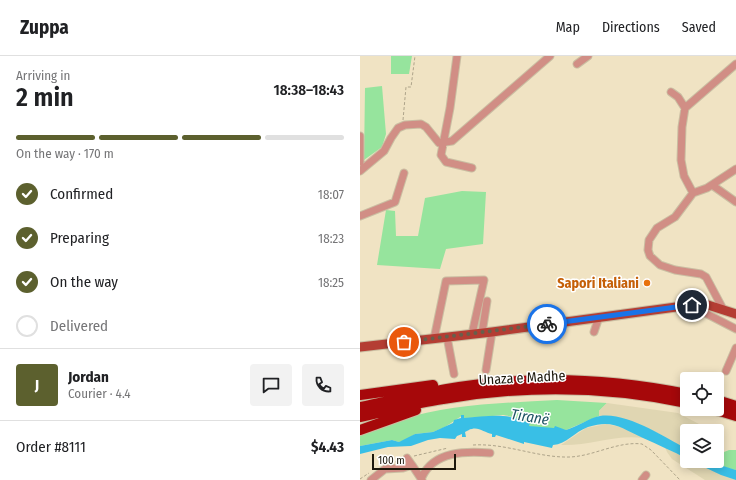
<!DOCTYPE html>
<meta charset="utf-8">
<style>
body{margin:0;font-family:"Fira Sans Condensed",sans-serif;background:#f2f2f2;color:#202124;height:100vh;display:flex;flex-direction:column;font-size:15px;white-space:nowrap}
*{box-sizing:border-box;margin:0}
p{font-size:13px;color:#757577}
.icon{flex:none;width:22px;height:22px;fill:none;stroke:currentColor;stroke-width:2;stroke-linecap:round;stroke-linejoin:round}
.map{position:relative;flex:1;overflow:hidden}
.side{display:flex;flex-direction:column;background:#fff;width:360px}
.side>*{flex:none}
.controls{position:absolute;left:320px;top:316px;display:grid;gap:8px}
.controls a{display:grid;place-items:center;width:44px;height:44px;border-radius:4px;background:#fff;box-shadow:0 2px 10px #0003;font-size:20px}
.scale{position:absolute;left:12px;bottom:10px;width:84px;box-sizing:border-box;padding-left:4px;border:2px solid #1d180c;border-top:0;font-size:11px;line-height:14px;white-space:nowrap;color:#1d180c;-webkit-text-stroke:3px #fff;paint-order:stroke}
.pin{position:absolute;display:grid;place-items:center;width:34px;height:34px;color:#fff;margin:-17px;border:2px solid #fff;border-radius:50%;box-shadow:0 1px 4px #0007}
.courier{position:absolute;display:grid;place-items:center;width:40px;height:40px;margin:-20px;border:3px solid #1a73e8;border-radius:50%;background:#fff;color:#222;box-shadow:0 1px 5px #0007}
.headline em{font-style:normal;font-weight:600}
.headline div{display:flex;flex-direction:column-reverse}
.headline{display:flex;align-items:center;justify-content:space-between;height:68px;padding:0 16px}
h1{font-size:26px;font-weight:600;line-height:30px}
.bar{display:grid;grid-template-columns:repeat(4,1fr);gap:6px 4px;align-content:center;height:48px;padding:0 16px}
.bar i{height:5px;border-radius:3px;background:#e0e0e0}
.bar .on{background:#5c602e}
.bar p{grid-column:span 4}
.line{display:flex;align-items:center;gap:10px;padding:0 16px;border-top:1px solid #e0e0e0}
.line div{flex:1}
.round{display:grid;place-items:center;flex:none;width:42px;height:42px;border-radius:4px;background:#f2f2f2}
ol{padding:0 16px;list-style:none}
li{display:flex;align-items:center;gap:12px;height:44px}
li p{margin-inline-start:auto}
li .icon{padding:4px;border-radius:50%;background:#5c602e;color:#fff;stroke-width:4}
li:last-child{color:#757577}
li i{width:22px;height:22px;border:2px solid #e0e0e0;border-radius:50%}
header{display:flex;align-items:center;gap:24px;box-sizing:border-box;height:56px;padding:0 20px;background:#fff;border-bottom:1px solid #e0e0e0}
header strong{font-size:19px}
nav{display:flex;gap:22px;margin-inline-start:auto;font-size:14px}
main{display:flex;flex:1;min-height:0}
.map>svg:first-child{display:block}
</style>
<header>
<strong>Zuppa</strong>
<nav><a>Map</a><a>Directions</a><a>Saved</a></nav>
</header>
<main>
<section class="side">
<div class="headline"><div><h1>2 min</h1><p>Arriving in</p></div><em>18:38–18:43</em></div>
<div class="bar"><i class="on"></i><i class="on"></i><i class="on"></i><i></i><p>On the way · 170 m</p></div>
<ol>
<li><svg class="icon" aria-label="check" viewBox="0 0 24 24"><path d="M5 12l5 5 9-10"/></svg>Confirmed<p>18:07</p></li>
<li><svg class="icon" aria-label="check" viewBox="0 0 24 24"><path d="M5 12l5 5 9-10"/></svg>Preparing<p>18:23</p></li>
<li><svg class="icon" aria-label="check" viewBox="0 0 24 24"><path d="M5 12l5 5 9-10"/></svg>On the way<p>18:25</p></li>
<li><i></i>Delivered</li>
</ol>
<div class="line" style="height:72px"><b class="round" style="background:#5c602e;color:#fff">J</b><div><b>Jordan</b><p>Courier · 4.4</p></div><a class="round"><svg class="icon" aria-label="chat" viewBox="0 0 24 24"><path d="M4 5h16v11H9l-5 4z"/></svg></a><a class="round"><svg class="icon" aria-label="phone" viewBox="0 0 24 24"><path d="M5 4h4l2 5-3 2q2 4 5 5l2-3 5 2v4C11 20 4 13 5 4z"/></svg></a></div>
<div class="line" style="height:52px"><div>Order #8111</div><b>$4.43</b></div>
</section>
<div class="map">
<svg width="376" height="424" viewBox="0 0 376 424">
<rect width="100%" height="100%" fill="#f0e3c3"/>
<path fill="#96e49d" d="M31 0H52L49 18H31Z
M22 30 26 78 22 91 4 104 5 32Z
M102 135 126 136 123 188 86 193 80 213 17 209 26 154 35 155 36 180H58L65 142Z
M197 344 247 347 239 355V360L206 374 173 371 169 370V367C163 365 149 359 142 359 130 360 116 362 104 362L103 359 85 371 73 376 55 378 46 384 39 386 32 384 0 390V379C14 375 26 368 40 364 90 348 145 347 197 344Z
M369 394H376V414L360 410 359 398Z"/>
<path fill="#e0d6b2" d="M247 347 318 357 339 368 340 375H327V393C300 379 271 359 239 360V355Z
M246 368 266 372 283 382C256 378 229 390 201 389L226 372Z
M305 391 327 403V405L376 424H345L312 403 307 396Z"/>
<path fill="#39bfe6" d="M101 359H104V362C117 361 132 359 143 360 152 360 161 364 170 367L169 370 194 372 195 370 206 374C217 371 229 362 240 360 267 356 304 381 327 393V403C313 395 298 389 283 382 261 372 253 363 228 371 214 376 207 388 193 389L192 392 164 386V388L136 379 135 381H132V378C125 377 119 371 112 373 109 373 108 375 105 376L106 381H102V378L97 380 95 383 80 382 68 384 51 390 28 391 0 398V390L32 384 39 386 55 378 73 376 93 367 94 364 101 362Z
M331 405H347L376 414V424L361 419Z"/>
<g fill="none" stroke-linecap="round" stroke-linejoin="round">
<defs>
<path id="minor" d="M97 0 90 52 81 99 86 106 112 112
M217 8 228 0
M311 36 318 41 325 52
M0 80V106
M0 115 24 95 31 82 38 72 45 69 61 68 66 71 79 87 92 85 190 0
M352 129 376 146
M333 137 324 120 321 104 322 71 325 52 376 8
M0 160 35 146 44 117
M337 248 347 258 376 273
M363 253 346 221 341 218 315 214 300 209 290 200 288 194 289 184 297 172 315 161 333 137 347 132 376 113
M234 276 239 261
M122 277 127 245
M87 281 94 318
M74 283 86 225 124 224 112 278
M126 314 132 276
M366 315 376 292
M47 402 52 409
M62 421C74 395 106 395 130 397
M11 424 25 413 43 412 52 409 62 424
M282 424 286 419"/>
<path id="major" d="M0 291 132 276 331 249H348L376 258"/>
<path id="highway" d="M0 339 73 329
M357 344 376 350
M0 351C48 341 95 329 143 326 204 321 267 326 327 338
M353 353 376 360
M0 361C28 355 55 347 83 343 164 329 247 330 327 347
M0 374 56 354"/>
</defs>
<use href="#minor" stroke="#cabea2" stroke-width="9"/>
<use href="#major" stroke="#cabea2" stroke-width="11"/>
<use href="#highway" stroke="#cabea2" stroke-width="12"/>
<path stroke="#aea48a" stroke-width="1" stroke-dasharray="3 2" stroke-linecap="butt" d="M43 64 46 31H51L55 0
M113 389C147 387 177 402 210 401 234 400 258 385 282 388L291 394 320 424
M54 400 88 392
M35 406 42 404
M0 423 9 417"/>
<use href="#minor" stroke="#d18e85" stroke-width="7"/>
<use href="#major" stroke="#b43d33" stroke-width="9"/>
<use href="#highway" stroke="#a6080a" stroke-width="10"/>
</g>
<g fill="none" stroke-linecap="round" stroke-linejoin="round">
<path stroke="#675f4c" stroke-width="4" stroke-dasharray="0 7.2" d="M44 286 187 268"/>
<path stroke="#1a73e8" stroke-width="5" d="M187 268 332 249"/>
</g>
<circle fill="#e8710a" stroke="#fff" stroke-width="1.5" cx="287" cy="227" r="4"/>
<g text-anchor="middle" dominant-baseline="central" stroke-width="3" stroke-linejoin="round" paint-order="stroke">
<g font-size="14" font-weight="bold" fill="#c56008" stroke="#fff" text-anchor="end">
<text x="279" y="227">Sapori Italiani</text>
</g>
<g font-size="14" fill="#1d180c" stroke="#fff">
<text transform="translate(162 322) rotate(-3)">Unaza e Madhe</text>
</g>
<g font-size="15" font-style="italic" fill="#1f5464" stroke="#fff">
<text transform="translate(170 361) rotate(9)">Tiranë</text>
</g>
</g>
</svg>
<div class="controls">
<a><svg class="icon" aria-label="locate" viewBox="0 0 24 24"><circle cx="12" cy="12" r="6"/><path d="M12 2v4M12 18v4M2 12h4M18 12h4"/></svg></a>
<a><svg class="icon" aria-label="layers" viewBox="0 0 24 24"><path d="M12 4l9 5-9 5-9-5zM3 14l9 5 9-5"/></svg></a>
</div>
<div class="scale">100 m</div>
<div class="pin" style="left:44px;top:286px;background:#ea580c"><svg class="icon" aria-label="bag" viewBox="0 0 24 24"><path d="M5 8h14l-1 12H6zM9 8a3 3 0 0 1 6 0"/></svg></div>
<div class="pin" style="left:332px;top:249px;background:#1f2937"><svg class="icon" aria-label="home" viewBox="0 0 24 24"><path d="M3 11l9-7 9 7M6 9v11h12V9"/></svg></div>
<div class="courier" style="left:187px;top:268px"><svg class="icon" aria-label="bike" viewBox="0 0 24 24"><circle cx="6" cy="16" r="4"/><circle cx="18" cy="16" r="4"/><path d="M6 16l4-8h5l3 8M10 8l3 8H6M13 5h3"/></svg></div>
</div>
</main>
